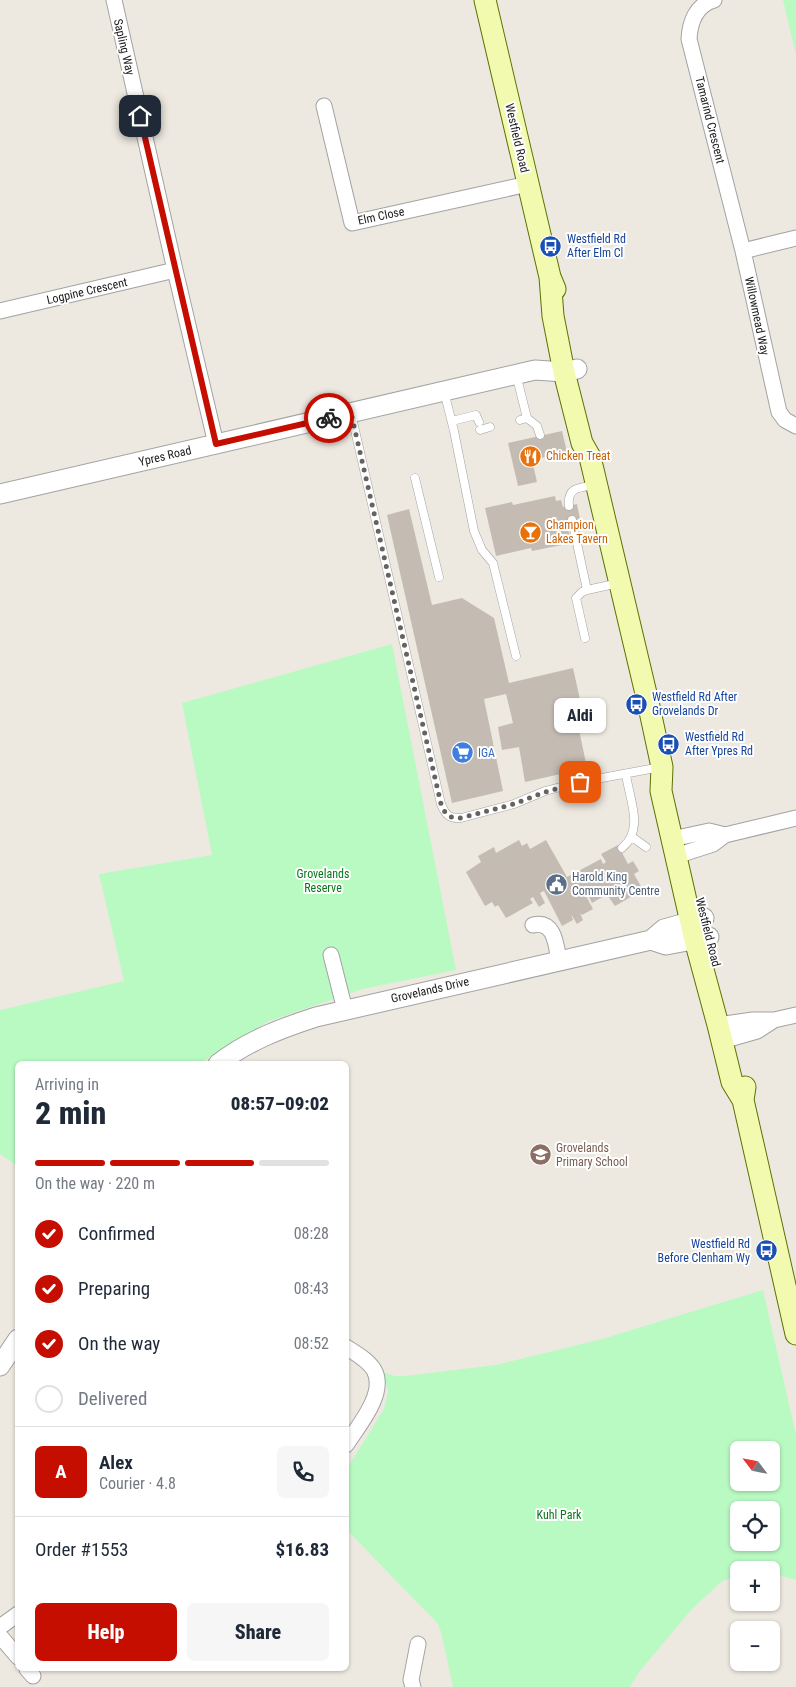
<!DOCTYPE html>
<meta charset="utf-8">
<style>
body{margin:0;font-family:"Roboto Condensed",sans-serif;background:#f6f6f7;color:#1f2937;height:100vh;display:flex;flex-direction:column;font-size:19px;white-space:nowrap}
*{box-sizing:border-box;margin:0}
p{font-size:16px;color:#747a83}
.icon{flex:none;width:28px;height:28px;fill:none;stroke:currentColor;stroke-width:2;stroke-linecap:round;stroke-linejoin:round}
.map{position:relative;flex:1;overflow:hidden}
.panel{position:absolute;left:15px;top:1061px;width:334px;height:610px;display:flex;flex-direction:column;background:#fff;border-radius:8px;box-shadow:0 1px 4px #0004}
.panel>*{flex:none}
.needle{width:32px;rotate:302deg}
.tools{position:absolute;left:730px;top:1441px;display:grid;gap:10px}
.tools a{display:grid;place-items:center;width:50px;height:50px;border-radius:8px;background:#fff;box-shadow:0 1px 4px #0004;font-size:25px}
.pin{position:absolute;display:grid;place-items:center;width:42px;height:42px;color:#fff;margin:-21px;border-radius:10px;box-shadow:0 2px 8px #0006}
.courier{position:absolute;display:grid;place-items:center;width:50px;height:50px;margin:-25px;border:4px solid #c50d00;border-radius:50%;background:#fff;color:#222;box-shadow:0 1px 6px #0007}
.bubble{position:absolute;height:35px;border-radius:8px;background:#fff;box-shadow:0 1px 4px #0004;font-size:16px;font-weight:800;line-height:35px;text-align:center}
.headline em{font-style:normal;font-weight:800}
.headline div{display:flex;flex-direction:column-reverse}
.headline{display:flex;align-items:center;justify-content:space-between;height:85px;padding:0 20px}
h1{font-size:32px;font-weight:800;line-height:38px}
.bar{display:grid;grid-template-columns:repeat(4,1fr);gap:8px 5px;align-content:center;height:60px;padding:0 20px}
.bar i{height:6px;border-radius:4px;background:#e0e1e3}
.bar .active{background:#c50d00}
.bar p{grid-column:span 4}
.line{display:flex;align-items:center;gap:12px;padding:0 20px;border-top:1px solid #e0e1e3}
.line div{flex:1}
.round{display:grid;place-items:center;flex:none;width:52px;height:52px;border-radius:8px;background:#f6f6f7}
ol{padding:0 20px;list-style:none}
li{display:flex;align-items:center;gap:15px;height:55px}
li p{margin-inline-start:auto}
li .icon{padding:5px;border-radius:50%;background:#c50d00;color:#fff;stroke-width:4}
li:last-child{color:#747a83}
li i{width:28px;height:28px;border:2px solid #e0e1e3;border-radius:50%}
.cta{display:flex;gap:10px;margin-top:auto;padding:10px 20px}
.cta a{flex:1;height:58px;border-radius:8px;background:#c50d00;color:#fff;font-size:20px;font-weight:800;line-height:58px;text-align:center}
.cta a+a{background:#f6f6f7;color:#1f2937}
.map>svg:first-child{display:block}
</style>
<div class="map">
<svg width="796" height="1687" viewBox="0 0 796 1687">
<rect width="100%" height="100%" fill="#ede9e0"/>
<path fill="#b9fac3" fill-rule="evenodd" d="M783 0H796V55Z
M392 644 456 970 363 989 269 1021 198 1064H18L17 1166 0 1154V1010L124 981 99 874 212 855 182 703Z
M763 1290 796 1435V1580L771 1573V1570L751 1568 739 1570V1574L721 1582 692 1609 639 1672 630 1687H453L441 1632 438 1624 346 1529V1470L384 1409 388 1392 383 1372 395 1376H405L496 1365 602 1339ZM739 1450H771V1482H739ZM739 1510H771V1542H739Z"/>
<path fill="#c4bcb3" d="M562 431 567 452 532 460 537 482 518 486 508 443Z
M555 496 556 501 561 500 563 507 577 504 580 519 566 522 572 543 532 551 531 548 496 556 485 508 512 502 513 505Z
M409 509 432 605 462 598 494 618 509 683 573 668 583 713 576 715 587 768 525 782 519 747 502 750 498 727 513 723 506 694 484 699 503 791 452 803 387 515Z
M519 840 522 846 527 843 530 849 546 840 567 877 601 859 603 864 606 862 601 854 618 845 628 864 633 861 639 871 634 874 643 890 615 906 608 896 606 895 592 903 587 893 585 894 593 909 582 915 580 913 583 920 577 924 571 914 573 920 562 926 544 891 540 893 545 903 539 907 533 897 530 899 533 903 506 918 498 905 495 907 492 902 485 906 466 872 481 862 478 856 494 847 496 853Z"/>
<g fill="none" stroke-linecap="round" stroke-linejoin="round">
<defs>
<path id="service" d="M516 374 527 418 520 420
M444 391 454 431 474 531 482 550 493 563 516 656
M351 413 441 804C445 814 449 819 461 818L514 804 545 791 580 782 661 767
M527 418 537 426 540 435
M452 421 476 415 479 422
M480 430 490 427
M415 478 439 577
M569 506C567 486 580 488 596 485
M572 520 587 590 582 592 576 598 585 638
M587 590 619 583
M632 837 646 847
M622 848C645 829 629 799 626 774"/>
<path id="minor" d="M114 0 175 270 216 444
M714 0C696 5 690 22 689 39L743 251
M324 106 352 223 528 184
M796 238 743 251 779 412 785 420 796 426
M0 311 175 270
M672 839 709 831 725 835 796 818
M676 856 713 844 725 835
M533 925C555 920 556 945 559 961
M331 955 345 1010
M718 1025 753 1020H774L796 1015
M722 1041 757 1031 774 1020
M346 1347C355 1353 368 1360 374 1370 387 1393 358 1426 346 1445
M0 1627 18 1614
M0 1636 18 1657
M27 1669 33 1676
M413 1687 411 1680 418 1644"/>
<path id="tertiary" d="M0 494 535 370 564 372 577 369
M651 940 666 945 709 937
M218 1064C247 1041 282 1028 316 1017L651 940 664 929 704 918
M0 1366 18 1339"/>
<path id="secondary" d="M485 0 550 277 555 289
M550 277 553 316 564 372 582 443 590 457 648 702 662 767 661 791 695 940 718 1025 732 1082 743 1100
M745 1087 743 1100 796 1334"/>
</defs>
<use href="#service" stroke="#a2a2a2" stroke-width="9"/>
<use href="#minor" stroke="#a2a2a2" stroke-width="17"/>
<use href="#tertiary" stroke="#a2a2a2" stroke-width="21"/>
<use href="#secondary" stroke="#5d7103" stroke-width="23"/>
<use href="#service" stroke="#fff" stroke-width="8"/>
<use href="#minor" stroke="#fff" stroke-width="15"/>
<use href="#tertiary" stroke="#fff" stroke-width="19"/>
<use href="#secondary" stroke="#f2fab0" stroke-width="21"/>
</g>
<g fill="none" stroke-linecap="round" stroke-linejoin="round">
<path stroke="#646360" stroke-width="5" stroke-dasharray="0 9" d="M329 418 351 413 441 804C445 814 449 819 461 818L514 804 545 792 580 782"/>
<path stroke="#c50d00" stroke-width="6" d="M140 116 216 444 329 418"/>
</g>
<defs>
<symbol id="bus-disc" viewBox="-11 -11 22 22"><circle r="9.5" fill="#1a4fb4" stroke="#fff"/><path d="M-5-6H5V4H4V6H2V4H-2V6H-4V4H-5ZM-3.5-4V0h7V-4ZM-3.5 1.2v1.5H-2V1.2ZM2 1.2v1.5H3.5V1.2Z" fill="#fff"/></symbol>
<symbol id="restaurant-disc" viewBox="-11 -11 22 22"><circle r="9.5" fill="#e8710a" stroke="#fff"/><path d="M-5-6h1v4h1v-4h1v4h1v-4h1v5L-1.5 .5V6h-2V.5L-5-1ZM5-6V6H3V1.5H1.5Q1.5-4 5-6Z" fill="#fff"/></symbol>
<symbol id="bar-disc" viewBox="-11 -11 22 22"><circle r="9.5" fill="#e8710a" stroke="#fff"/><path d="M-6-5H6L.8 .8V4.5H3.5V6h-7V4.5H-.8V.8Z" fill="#fff"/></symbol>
<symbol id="supermarket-disc" viewBox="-11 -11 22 22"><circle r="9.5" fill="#3f7fe0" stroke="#fff"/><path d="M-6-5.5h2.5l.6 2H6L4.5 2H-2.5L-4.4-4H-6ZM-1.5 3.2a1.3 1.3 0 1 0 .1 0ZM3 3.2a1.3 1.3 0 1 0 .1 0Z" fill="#fff"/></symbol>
<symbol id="civic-disc" viewBox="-11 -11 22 22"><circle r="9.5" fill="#5c6f8a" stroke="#fff"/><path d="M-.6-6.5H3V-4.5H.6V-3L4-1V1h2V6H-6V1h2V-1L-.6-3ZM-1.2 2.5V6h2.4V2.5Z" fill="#fff"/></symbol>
<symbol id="school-disc" viewBox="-11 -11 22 22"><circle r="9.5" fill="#8d6e63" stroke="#fff"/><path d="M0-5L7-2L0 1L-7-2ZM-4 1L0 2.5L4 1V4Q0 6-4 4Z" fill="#fff"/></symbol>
</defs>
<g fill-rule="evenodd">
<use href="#bus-disc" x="538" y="234" width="25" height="25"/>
<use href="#restaurant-disc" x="518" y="444" width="25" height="25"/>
<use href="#bar-disc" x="518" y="520" width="25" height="25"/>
<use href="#bus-disc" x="624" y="692" width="25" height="25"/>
<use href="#bus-disc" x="656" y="732" width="25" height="25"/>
<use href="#supermarket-disc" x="450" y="740" width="25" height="25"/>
<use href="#civic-disc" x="544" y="872" width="25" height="25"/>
<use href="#school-disc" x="528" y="1142" width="25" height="25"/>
<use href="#bus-disc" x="754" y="1238" width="25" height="25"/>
</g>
<g text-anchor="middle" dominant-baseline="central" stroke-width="4" stroke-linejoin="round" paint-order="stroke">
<g font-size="12" fill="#1b1b1b" stroke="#fff">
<text transform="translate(124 47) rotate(77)">Sapling Way</text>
<text transform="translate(710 120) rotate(76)">Tamarind Crescent</text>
<text transform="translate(517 138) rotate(77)">Westfield Road</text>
<text transform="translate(381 216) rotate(-12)">Elm Close</text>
<text transform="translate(87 291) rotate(-13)">Logpine Crescent</text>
<text transform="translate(757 316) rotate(78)">Willowmead Way</text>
<text transform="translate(165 456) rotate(-13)">Ypres Road</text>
<text transform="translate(708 932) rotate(76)">Westfield Road</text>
<text transform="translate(430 990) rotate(-13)">Grovelands Drive</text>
</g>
<g font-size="12" fill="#164399" stroke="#fff" text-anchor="start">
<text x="567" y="239">Westfield Rd<tspan x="567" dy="14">After Elm Cl</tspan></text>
<text x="652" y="697">Westfield Rd After<tspan x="652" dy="14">Grovelands Dr</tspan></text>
<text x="685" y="737">Westfield Rd<tspan x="685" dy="14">After Ypres Rd</tspan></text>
<text x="750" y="1244" text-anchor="end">Westfield Rd<tspan x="750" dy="14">Before Clenham Wy</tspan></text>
</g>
<g font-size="12" fill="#c56008" stroke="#fff" text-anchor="start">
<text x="546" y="456">Chicken Treat</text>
<text x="546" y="525">Champion<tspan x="546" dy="14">Lakes Tavern</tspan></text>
</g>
<g font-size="12" fill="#366cbe" stroke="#fff" text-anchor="start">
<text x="478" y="753">IGA</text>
</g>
<g font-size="12" fill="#09781a" stroke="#fff">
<text x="323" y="874">Grovelands<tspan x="323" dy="14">Reserve</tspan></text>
<text x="559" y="1515">Kuhl Park</text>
</g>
<g font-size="12" fill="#4e5e75" stroke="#fff" text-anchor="start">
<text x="572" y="877">Harold King<tspan x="572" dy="14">Community Centre</tspan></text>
</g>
<g font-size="12" fill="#785e54" stroke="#fff" text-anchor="start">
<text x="556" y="1148">Grovelands<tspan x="556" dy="14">Primary School</tspan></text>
</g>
</g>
</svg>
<div class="tools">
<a><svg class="needle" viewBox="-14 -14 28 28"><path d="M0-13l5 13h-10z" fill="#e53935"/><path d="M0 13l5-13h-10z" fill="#747a83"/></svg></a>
<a><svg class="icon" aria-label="locate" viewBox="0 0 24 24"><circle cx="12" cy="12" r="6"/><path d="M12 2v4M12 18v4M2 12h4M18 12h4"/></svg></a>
<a>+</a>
<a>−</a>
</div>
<div class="pin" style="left:580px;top:782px;background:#ea580c"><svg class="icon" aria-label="bag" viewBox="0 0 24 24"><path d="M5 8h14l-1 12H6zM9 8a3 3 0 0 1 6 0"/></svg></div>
<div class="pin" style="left:140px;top:116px;background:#1f2937"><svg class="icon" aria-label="home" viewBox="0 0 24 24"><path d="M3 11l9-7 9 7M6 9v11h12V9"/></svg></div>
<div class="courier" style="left:329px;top:418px"><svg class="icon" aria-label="bike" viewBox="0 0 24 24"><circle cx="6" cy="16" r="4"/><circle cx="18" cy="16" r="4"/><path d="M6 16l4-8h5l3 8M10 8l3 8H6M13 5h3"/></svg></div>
<div class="bubble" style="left:554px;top:698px;width:52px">Aldi</div>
<section class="panel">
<div class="headline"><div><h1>2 min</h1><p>Arriving in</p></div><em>08:57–09:02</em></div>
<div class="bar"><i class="active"></i><i class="active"></i><i class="active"></i><i></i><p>On the way · 220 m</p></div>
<ol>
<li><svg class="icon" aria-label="check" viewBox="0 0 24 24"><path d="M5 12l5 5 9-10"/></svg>Confirmed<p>08:28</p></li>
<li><svg class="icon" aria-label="check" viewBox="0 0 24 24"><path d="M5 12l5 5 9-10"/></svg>Preparing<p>08:43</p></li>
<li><svg class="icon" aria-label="check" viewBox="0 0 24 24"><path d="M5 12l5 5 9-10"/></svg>On the way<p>08:52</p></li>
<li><i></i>Delivered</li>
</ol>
<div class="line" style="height:90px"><b class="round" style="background:#c50d00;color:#fff">A</b><div><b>Alex</b><p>Courier · 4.8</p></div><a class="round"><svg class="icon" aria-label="phone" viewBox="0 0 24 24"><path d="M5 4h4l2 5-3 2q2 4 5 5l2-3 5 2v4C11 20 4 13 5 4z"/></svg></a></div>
<div class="line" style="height:65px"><div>Order #1553</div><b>$16.83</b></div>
<div class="cta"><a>Help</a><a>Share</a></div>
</section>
</div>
